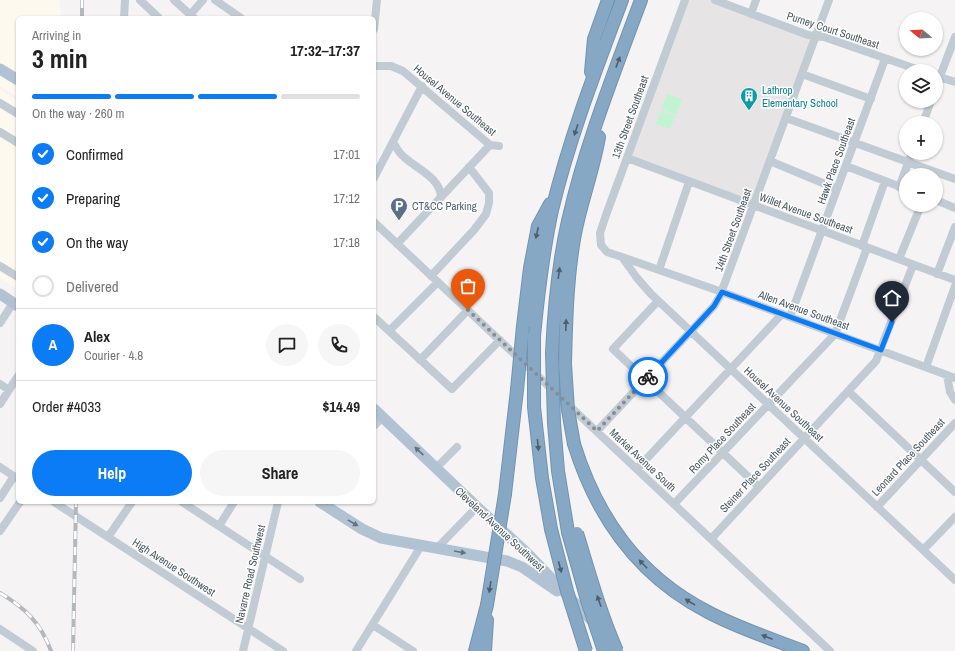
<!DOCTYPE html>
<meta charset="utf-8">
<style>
body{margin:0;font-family:"Archivo Narrow",sans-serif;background:#f6f6f6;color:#222;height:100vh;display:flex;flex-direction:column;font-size:15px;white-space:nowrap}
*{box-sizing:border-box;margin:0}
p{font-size:13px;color:#767676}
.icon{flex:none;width:22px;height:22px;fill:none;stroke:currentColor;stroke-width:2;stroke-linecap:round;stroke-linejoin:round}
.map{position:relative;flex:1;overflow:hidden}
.side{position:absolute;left:16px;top:16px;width:360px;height:488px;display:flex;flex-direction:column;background:#fff;border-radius:6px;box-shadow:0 1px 3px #0004}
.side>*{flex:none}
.needle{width:26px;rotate:288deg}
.buttons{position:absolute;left:899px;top:12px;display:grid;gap:8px}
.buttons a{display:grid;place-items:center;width:44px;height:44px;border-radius:50%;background:#fff;box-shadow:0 1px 3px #0004;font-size:20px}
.pin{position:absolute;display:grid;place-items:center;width:34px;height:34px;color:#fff;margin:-41px -17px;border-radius:50% 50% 50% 0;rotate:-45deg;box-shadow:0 0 4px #0007}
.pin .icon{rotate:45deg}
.courier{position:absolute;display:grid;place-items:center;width:40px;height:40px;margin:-20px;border:3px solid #0c7cf6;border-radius:50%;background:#fff;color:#222;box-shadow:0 1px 5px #0007}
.summary em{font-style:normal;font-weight:800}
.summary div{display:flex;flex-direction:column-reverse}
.summary{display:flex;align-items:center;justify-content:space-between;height:68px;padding:0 16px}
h1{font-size:26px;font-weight:800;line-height:30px}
.bar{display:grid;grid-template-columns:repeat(4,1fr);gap:6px 4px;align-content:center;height:48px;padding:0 16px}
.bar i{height:5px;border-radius:3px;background:#e0e0e0}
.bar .active{background:#0c7cf6}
.bar p{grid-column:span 4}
.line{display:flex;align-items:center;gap:10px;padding:0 16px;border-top:1px solid #e0e0e0}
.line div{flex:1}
.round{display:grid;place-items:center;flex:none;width:42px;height:42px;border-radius:21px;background:#f6f6f6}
ol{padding:0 16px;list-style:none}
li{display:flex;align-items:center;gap:12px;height:44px}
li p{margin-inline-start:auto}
li .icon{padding:4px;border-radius:50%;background:#0c7cf6;color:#fff;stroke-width:4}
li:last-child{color:#767676}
li i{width:22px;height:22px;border:2px solid #e0e0e0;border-radius:50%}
.button{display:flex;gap:8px;margin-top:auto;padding:8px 16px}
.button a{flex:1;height:46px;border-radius:24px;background:#0c7cf6;color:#fff;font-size:16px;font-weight:800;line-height:46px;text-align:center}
.button a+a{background:#f6f6f6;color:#222}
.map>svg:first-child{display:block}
</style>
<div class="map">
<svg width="955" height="651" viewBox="0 0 955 651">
<rect width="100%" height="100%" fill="#f5f3f3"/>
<path fill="#fef9ee" d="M0 0H60L61 18H18V98L0 86Z
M0 89 18 101V290L0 278Z"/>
<path fill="#e6e4e5" d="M685 0H715L816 36 754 205 627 158Z"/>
<path fill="#c0f4d2" d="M667 94 682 99 676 115 661 109Z
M661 111 675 116 670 129 656 124Z"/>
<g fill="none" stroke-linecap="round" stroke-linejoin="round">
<defs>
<path id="highway" d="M591 72 594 39 608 0
M523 326 530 268 538 226 550 204
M534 336C538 294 543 252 552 210 569 139 596 69 622 0
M552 353C554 309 558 265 568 221 585 146 614 73 641 0
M565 364C566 322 567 280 574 239 580 204 593 172 599 137
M534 407 542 478 551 529
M554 423 558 471 568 532
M574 444C597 518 638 576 708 612 738 628 772 639 803 651
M505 494 517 390
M475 651 487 605
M485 651 487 620"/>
</defs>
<use href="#highway" stroke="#7293b1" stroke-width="14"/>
<path stroke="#c0cbd3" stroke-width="8" d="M140 0 159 18
M174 0 194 18
M215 0 241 18
M685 0 606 215 600 233 601 245 607 252 622 257 637 278 651 294 955 580
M715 0 808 35 824 37 922 71
M751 14 756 0
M190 15 203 0
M124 18 125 0
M374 29 377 0
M374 66H391L403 71 490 145 499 146
M802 74 871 99
M936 76 955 82
M936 87 955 37
M0 103 18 114
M786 118 955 179
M923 123 931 101
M0 132 18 143
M393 142C396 147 399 153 404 157 417 169 439 177 441 196
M627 158 955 280
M770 161 837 189
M846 166 906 189
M374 178 422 86
M899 187 912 153
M936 200 955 208
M374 222 830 651
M397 244 490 145
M862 246 885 181
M622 257 722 292 955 378
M899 259 921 205
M0 266 18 277
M659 270 689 182
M937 274 955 227
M431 276 474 230 486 214 489 203V193L469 167
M658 301 613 349 759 487
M374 317 452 389 500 340
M790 317 885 59
M0 323 13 303
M389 331 438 282
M420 360 468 310
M926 367 955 286
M947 375 950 392 955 400
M0 384 9 390
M848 391 955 492
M0 404 18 376
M374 426 383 417
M597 431 691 331 714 306 720 296 829 0
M0 467 18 479
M436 468 457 447
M637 469 782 314
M0 498 14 476
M54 502 283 651
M182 502 300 579
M674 504 835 334 867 248
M877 507 955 423
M219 526 234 502
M0 531 20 502
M108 537 132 502
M711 539 876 361 913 265
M437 548 477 507
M923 550 955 517
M373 625 413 651
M0 629 33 651
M243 651 278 502
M356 651 421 546"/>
<path stroke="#b1c3d3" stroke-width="11" d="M0 69 18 80
M0 294 18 306
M374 409 477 507 528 554 596 625
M320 502 362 529 381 538 507 561 522 567 557 591"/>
<use href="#highway" stroke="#87a8c5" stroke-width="12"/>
<defs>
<path id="rail" d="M82 0V18
M0 593C25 608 41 623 51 651
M73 651 76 502"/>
</defs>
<use href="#rail" stroke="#b4b8bd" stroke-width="4"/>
<use href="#rail" stroke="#fff" stroke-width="2.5" stroke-dasharray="8" stroke-linecap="butt"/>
<defs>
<path id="highway-bridge" d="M552 353 554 423
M565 364 568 410 574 444
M517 390 523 326
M534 407V336
M551 529 567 591 586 651
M568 532 587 600 604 651
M577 533C589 572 600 613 617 651
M487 605 505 494"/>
</defs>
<use href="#highway-bridge" stroke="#7293b1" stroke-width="14" stroke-linecap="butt"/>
<use href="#highway-bridge" stroke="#87a8c5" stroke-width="12"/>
</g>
<defs><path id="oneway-solid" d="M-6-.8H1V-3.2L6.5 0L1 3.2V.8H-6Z"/></defs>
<g fill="#4e5f6c">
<use href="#oneway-solid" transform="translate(618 62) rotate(-70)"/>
<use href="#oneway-solid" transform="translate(576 130) rotate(108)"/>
<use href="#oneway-solid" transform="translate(537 233) rotate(102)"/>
<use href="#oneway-solid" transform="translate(559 273) rotate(-82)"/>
<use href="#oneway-solid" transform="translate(566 325) rotate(-88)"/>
<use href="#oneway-solid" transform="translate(538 445) rotate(84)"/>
<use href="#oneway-solid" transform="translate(643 564) rotate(-134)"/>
<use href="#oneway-solid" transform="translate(560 567) rotate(75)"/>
<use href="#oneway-solid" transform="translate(490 587) rotate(99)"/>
<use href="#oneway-solid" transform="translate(599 601) rotate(-109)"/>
<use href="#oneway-solid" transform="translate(690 602) rotate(-148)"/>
<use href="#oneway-solid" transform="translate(767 637) rotate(-159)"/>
</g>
<g fill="#62727e">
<use href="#oneway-solid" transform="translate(419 451) rotate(-137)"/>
<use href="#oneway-solid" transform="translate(353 523) rotate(31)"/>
<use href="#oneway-solid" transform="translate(460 552) rotate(10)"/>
</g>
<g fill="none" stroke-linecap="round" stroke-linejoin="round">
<path stroke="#858e95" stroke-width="4" stroke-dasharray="0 7.2" d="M468 310 597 431 648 377"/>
<path stroke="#0c7cf6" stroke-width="5" d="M648 377 714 306 722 292 881 350 892 322"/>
</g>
<defs>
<symbol id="building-pin" viewBox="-11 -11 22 30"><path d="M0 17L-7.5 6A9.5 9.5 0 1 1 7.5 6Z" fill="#0f9aa8" stroke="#fff"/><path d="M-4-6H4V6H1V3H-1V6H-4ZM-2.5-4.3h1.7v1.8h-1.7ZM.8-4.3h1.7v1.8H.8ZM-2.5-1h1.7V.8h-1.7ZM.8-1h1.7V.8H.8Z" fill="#fff"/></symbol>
<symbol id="parking-pin" viewBox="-11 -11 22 30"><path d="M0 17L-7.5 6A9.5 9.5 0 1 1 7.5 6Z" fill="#5c6f8a" stroke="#fff"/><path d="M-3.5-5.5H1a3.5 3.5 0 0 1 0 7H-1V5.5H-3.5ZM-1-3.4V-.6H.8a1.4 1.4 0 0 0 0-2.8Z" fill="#fff"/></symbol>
</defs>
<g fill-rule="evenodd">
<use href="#building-pin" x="739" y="86" width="20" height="27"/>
<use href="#parking-pin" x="389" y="196" width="20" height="27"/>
</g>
<g text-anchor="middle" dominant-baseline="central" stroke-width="3" stroke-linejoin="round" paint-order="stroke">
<g font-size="11" fill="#485762" stroke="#fff">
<text transform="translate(833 30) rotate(18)">Purney Court Southeast</text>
<text transform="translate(455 100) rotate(40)">Housel Avenue Southeast</text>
<text transform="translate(630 117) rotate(-70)">13th Street Southeast</text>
<text transform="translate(836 161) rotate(-70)">Hawk Place Southeast</text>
<text transform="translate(806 213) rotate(20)">Willet Avenue Southeast</text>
<text transform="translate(733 230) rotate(-70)">14th Street Southeast</text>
<text transform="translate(804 310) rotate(20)">Allen Avenue Southeast</text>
<text transform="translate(784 404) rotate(43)">Housel Avenue Southeast</text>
<text transform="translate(722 438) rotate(-47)">Romy Place Southeast</text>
<text transform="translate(908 457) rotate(-47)">Leonard Place Southeast</text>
<text transform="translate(643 460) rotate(43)">Market Avenue South</text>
<text transform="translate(755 475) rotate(-47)">Steiner Place Southeast</text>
<text transform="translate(500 529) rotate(43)">Cleveland Avenue Southwest</text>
<text transform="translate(174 567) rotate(33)">High Avenue Southwest</text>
<text transform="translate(250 574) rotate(-77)">Navarre Road Southwest</text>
</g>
<g font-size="11" fill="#0d838f" stroke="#fff" text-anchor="start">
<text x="762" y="90">Lathrop<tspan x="762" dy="13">Elementary School</tspan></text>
</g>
<g font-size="11" fill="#4e5e75" stroke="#fff" text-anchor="start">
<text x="412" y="206">CT&amp;CC Parking</text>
</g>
</g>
</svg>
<div class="buttons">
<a><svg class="needle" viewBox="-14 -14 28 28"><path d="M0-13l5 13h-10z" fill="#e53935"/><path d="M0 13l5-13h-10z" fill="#767676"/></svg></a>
<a><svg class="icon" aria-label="layers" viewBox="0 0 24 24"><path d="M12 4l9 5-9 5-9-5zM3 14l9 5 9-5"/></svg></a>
<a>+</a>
<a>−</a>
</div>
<div class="pin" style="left:468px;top:310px;background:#ea580c"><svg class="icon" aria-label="bag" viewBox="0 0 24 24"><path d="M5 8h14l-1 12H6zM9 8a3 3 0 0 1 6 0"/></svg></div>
<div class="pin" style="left:892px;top:322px;background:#1f2937"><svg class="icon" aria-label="home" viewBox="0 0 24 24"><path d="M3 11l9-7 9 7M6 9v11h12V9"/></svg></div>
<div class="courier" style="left:648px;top:377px"><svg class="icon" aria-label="bike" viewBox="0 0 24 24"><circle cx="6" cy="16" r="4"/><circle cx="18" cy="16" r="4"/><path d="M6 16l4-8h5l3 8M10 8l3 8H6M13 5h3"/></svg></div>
<section class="side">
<div class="summary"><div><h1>3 min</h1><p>Arriving in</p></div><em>17:32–17:37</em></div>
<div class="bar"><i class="active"></i><i class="active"></i><i class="active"></i><i></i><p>On the way · 260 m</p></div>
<ol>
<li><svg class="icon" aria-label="check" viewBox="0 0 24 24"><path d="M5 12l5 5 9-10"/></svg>Confirmed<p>17:01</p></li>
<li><svg class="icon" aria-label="check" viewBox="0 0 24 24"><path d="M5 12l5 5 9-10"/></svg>Preparing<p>17:12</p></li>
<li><svg class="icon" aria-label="check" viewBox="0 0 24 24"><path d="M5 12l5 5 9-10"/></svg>On the way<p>17:18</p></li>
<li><i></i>Delivered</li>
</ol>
<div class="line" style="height:72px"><b class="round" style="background:#0c7cf6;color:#fff">A</b><div><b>Alex</b><p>Courier · 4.8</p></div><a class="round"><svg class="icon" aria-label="chat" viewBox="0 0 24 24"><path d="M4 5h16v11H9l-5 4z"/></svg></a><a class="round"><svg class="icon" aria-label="phone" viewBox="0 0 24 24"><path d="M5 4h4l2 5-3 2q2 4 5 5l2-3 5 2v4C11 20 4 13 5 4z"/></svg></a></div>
<div class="line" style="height:52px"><div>Order #4033</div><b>$14.49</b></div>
<div class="button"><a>Help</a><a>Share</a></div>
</section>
</div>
